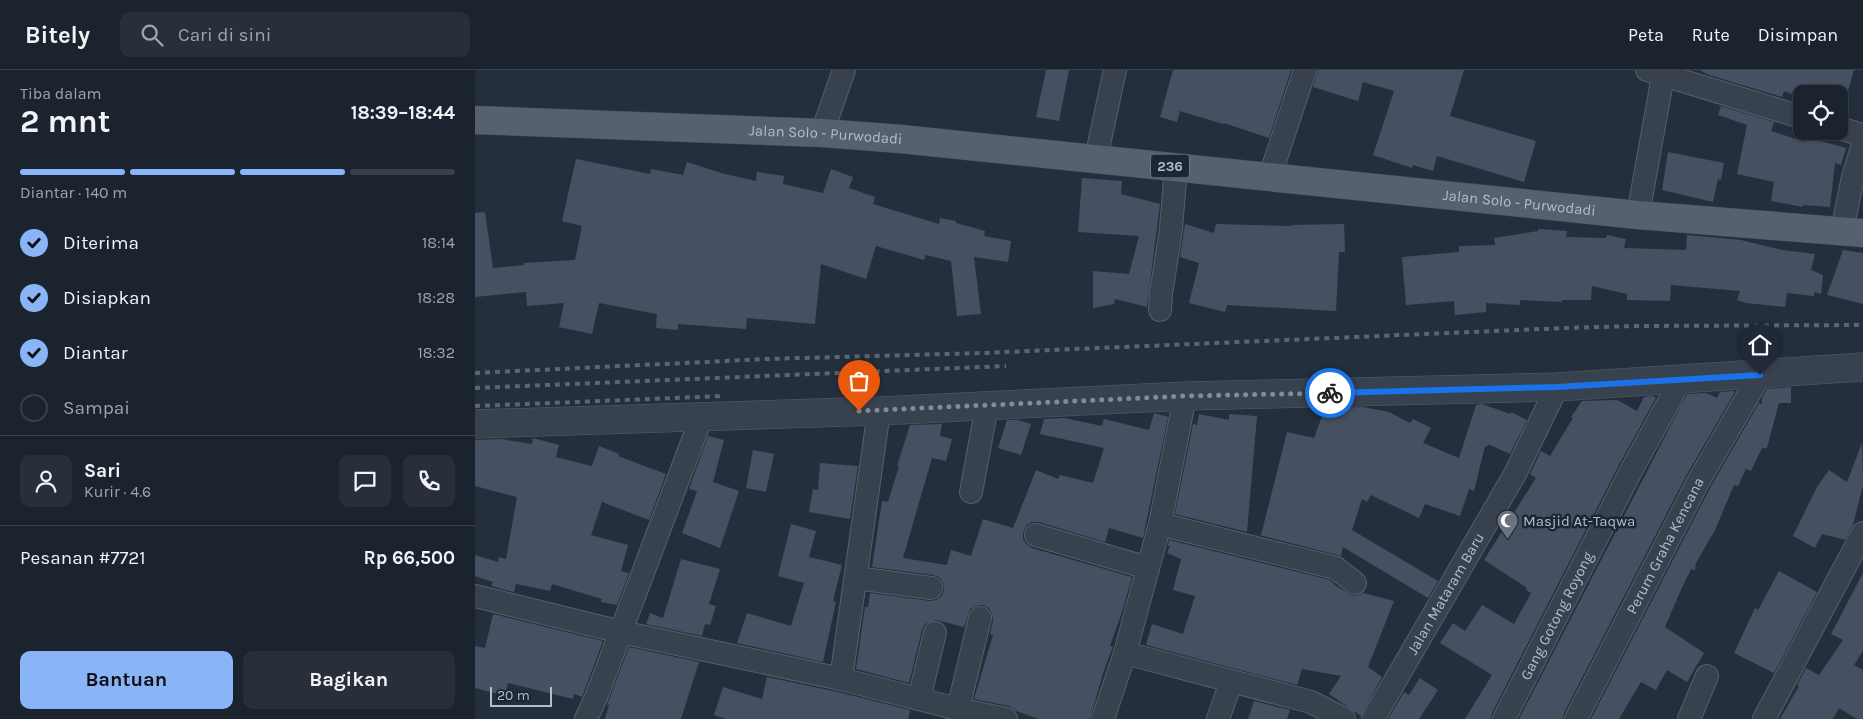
<!DOCTYPE html>
<html lang="id">
<meta charset="utf-8">
<style>
body{margin:0;font-family:Karla,sans-serif;background:#282f3a;color:#f1f3f6;height:100vh;display:flex;flex-direction:column;font-size:19px;white-space:nowrap}
*{box-sizing:border-box;margin:0}
p{font-size:16px;color:#a0a4aa}
.icon{flex:none;width:28px;height:28px;fill:none;stroke:currentColor;stroke-width:2;stroke-linecap:round;stroke-linejoin:round}
.map{position:relative;flex:1;overflow:hidden}
.panel{display:flex;flex-direction:column;background:#1b232e;width:475px}
.panel>*{flex:none}
.fabs{position:absolute;left:1318px;top:15px;display:grid;gap:10px}
.fabs a{display:grid;place-items:center;width:55px;height:55px;border-radius:10px;background:#1b232e;box-shadow:0 1px 4px #0004,0 0 0 1px #39404a;font-size:25px}
.scale{position:absolute;left:15px;bottom:12px;width:62px;box-sizing:border-box;padding-left:5px;border:2px solid #b4bcc9;border-top:0;font-size:14px;line-height:18px;white-space:nowrap;color:#b4bcc9;-webkit-text-stroke:4px #1d2633;paint-order:stroke}
.pin{position:absolute;display:grid;place-items:center;width:42px;height:42px;color:#fff;margin:-51px -21px;border-radius:50% 50% 50% 0;rotate:-45deg;box-shadow:0 0 5px #0007}
.pin .icon{rotate:45deg}
.courier{position:absolute;display:grid;place-items:center;width:50px;height:50px;margin:-25px;border:4px solid #1a73e8;border-radius:50%;background:#fff;color:#222;box-shadow:0 1px 6px #0007}
.overview em{font-style:normal;font-weight:700}
.overview div{display:flex;flex-direction:column-reverse}
.overview{display:flex;align-items:center;justify-content:space-between;height:85px;padding:0 20px}
h1{font-size:32px;font-weight:700;line-height:38px}
.bar{display:grid;grid-template-columns:repeat(4,1fr);gap:8px 5px;align-content:center;height:60px;padding:0 20px}
.bar i{height:6px;border-radius:4px;background:#39404a}
.bar .current{background:#8ab4f8}
.bar p{grid-column:span 4}
.line{display:flex;align-items:center;gap:12px;padding:0 20px;border-top:1px solid #39404a}
.line div{flex:1}
.round{display:grid;place-items:center;flex:none;width:52px;height:52px;border-radius:10px;background:#282f3a}
ol{padding:0 20px;list-style:none}
li{display:flex;align-items:center;gap:15px;height:55px}
li p{margin-inline-start:auto}
li .icon{padding:5px;border-radius:50%;background:#8ab4f8;color:#111;stroke-width:4}
li:last-child{color:#a0a4aa}
li i{width:28px;height:28px;border:2px solid #39404a;border-radius:50%}
.cta{display:flex;gap:10px;margin-top:auto;padding:10px 20px}
.cta a{flex:1;height:58px;border-radius:10px;background:#8ab4f8;color:#111;font-size:20px;font-weight:700;line-height:58px;text-align:center}
.cta a+a{background:#282f3a;color:#f1f3f6}
header{display:flex;align-items:center;gap:30px;box-sizing:border-box;height:70px;padding:0 25px;background:#1b232e;border-bottom:1px solid #39404a}
header strong{font-size:24px}
nav{display:flex;gap:28px;margin-inline-start:auto;font-size:18px}
.search{width:350px;height:45px;background:#282f3a;display:flex;align-items:center;gap:12px;box-sizing:border-box;padding:0 18px;border-radius:10px;color:#a0a4aa;font-size:19px}
main{display:flex;flex:1;min-height:0}
.map>svg:first-child{display:block}
</style>
<header>
<strong>Bitely</strong>
<div class="search"><svg class="icon" aria-label="search" viewBox="0 0 24 24"><circle cx="10" cy="10" r="6"/><path d="M15 15l6 6"/></svg>Cari di sini</div>
<nav><a>Peta</a><a>Rute</a><a>Disimpan</a></nav>
</header>
<main>
<section class="panel">
<div class="overview"><div><h1>2 mnt</h1><p>Tiba dalam</p></div><em>18:39–18:44</em></div>
<div class="bar"><i class="current"></i><i class="current"></i><i class="current"></i><i></i><p>Diantar · 140 m</p></div>
<ol>
<li><svg class="icon" aria-label="check" viewBox="0 0 24 24"><path d="M5 12l5 5 9-10"/></svg>Diterima<p>18:14</p></li>
<li><svg class="icon" aria-label="check" viewBox="0 0 24 24"><path d="M5 12l5 5 9-10"/></svg>Disiapkan<p>18:28</p></li>
<li><svg class="icon" aria-label="check" viewBox="0 0 24 24"><path d="M5 12l5 5 9-10"/></svg>Diantar<p>18:32</p></li>
<li><i></i>Sampai</li>
</ol>
<div class="line" style="height:90px"><a class="round"><svg class="icon" aria-label="person" viewBox="0 0 24 24"><circle cx="12" cy="8" r="4"/><path d="M4 21q1-7 8-7t8 7"/></svg></a><div><b>Sari</b><p>Kurir · 4.6</p></div><a class="round"><svg class="icon" aria-label="chat" viewBox="0 0 24 24"><path d="M4 5h16v11H9l-5 4z"/></svg></a><a class="round"><svg class="icon" aria-label="phone" viewBox="0 0 24 24"><path d="M5 4h4l2 5-3 2q2 4 5 5l2-3 5 2v4C11 20 4 13 5 4z"/></svg></a></div>
<div class="line" style="height:65px"><div>Pesanan #7721</div><b>Rp 66,500</b></div>
<div class="cta"><a>Bantuan</a><a>Bagikan</a></div>
</section>
<div class="map">
<svg width="1388" height="649" viewBox="0 0 1388 649">
<rect width="100%" height="100%" fill="#242f3e"/>
<path fill="#455162" d="M571 0H594L584 51 561 47Z
M698 0H816L794 68 749 53 748 54 705 41 702 52 685 47Z
M843 0H989L975 46 1061 71 1049 112 962 86 958 101 938 95 937 98 898 85 919 21 888 12 883 31 838 17Z
M1224 0H1379L1372 24H1316L1309 21 1307 27 1234 5Z
M1246 36 1299 52 1296 61 1330 72 1331 67 1371 78 1366 95 1360 93 1355 137 1328 135V137L1296 131 1299 112 1262 104 1272 55 1243 45Z
M1193 82 1249 93 1246 110 1243 109 1238 132 1187 120Z
M101 89 175 104 176 99 208 105 212 92 246 103 281 111 282 102 309 106 308 114 348 123 356 99 378 107 374 118 400 127 398 134 464 154 465 148 481 151V153L510 161 509 166 536 171 533 192 499 187 506 244 482 246 476 191 451 185 449 190 401 176 391 209 346 194 340 254 272 248 271 259 203 254V260L181 258 182 244 124 233 117 264 84 257 89 233 52 236 51 222 0 227V143L10 142 18 198 49 195V193L100 190 107 156 87 151Z
M607 108 647 111 646 124 685 134 672 237 640 229 639 234 618 238V201L654 204 664 166 603 162Z
M710 154 739 163 741 154 816 156V155L869 154 870 182H864L861 241 752 235 750 242 714 233 724 193 705 187Z
M1063 159 1092 161 1091 167 1131 168 1132 165 1151 169 1149 178 1211 180 1212 165 1266 170 1307 180 1340 184 1336 200 1348 205 1346 224 1339 222V226L1312 223 1310 237 1271 233 1262 230 1265 221 1196 215 1195 231 1152 230V224L1117 216 1116 230H1087V232L1045 230V235L1011 233V242L980 245 979 231 931 235 927 187 984 182V176L1020 175 1019 168 1063 161Z
M1368 180 1388 183V234L1352 225Z
M1316 317V333H1304L1292 378H1287L1276 401 1271 399 1263 416 1259 415 1240 460 1221 493 1220 500 1216 499 1205 522 1190 557 1229 583 1212 612 1192 600 1181 620 1166 612 1144 649H1116L1235 418 1284 333 1287 334V328L1292 319Z
M1259 321 1260 322 1211 406 1089 643 1088 649H1044L1212 324 1231 323 1242 328 1245 322Z
M1178 326 1181 328 1145 393 1017 643 1016 649H990L1017 605 965 573 978 553 990 561 1007 535 1039 554 1056 523 1051 520 1052 518 1009 490 1061 408 1055 404 1066 381 1075 386 1098 348 1096 347 1107 331 1142 330 1162 341 1169 327Z
M1007 334 1035 344 1036 342 1052 350 1035 384 1013 374 1012 377 1010 376 999 421 994 419 985 446 950 434 944 448 896 425 892 432 887 429 877 460 963 511 953 528 868 477 866 486 773 462 786 465 812 362 839 368 850 338 888 337 914 342 935 353 938 349 956 358 948 373 984 388 1001 335Z
M679 343 693 347 668 468 634 458 630 472 564 452H557L552 455 548 462V469L551 474 557 478 657 507 648 539 635 576 638 577 637 579 629 600 615 649H564L541 641 534 636 499 629 518 565 515 564 518 551 517 544 514 538 508 535 501 536 495 539 489 557 461 550 450 554 447 560 434 613 381 599 390 537H393L395 523 455 531 461 530 467 526 469 520 468 513 464 507 458 505 397 497 407 431 413 432 424 396H422L435 355 467 354 465 366 477 369 471 391 457 388 428 488 472 495 476 480 496 486 508 449 538 458 561 400 583 409 585 405 618 413 629 378 565 364 569 349 589 348 627 356 629 349 674 360Z
M724 344 754 350V344L782 346 772 462 700 444 718 354 722 355Z
M532 350H543L556 354 546 385 523 378Z
M233 366 249 370 238 412 264 421 245 478 207 463 222 421 214 419Z
M58 368 84 375 81 387 117 396 124 376 144 384 143 386 191 404 174 450 127 432 116 465 153 475 146 501 154 503 142 535 126 532 127 529 77 514 75 521 41 514 39 522 16 516 18 512 0 506V485L23 492 24 487 31 489 42 427 0 416V370L26 369 57 374Z
M1387 373 1388 415 1378 455 1370 470 1347 464 1340 478 1318 466 1342 417 1354 400 1372 412Z
M278 380 299 384 291 422 271 418Z
M345 393 383 396 375 449 334 442 338 419 343 420Z
M316 454 341 461 334 487 367 495 358 531 361 532 348 592 262 573 272 543 316 556 329 513 303 506Z
M694 470 855 510 861 516 878 526 884 525 888 523 919 531 893 597 907 607 886 646 854 624 866 606 827 599 822 615 671 575 677 554 708 564 720 526 698 520 706 489 692 483 695 476H693Z
M206 489 245 499 234 534 241 536 235 555 230 554 227 566 171 554 175 543 188 548Z
M1304 501 1342 522 1299 603 1259 583 1280 538 1283 540Z
M1388 503V581L1379 595 1388 600V649H1382L1364 638 1358 649H1305L1324 616 1322 615 1331 598 1344 605 1368 570 1356 564Z
M18 544 128 571 107 627 99 624 98 629 33 613 30 626 0 618V576L10 578Z
M154 577 224 592 206 649H130L134 635H132Z
M292 607 363 622 435 640 433 649H251L239 645 248 617 287 629Z
M945 608 963 620 944 649H913L929 622 934 625Z
M779 631 815 640 812 649H773Z"/>
<g fill="none" stroke-linecap="round" stroke-linejoin="round">
<defs>
<g id="minor">
<path d="M1172 0 1326 47"/>
<path d="M1364 58 1388 65"/>
<path d="M347 63 369 0"/>
<path d="M621 88 640 0"/>
<path d="M795 106 830 0"/>
<path d="M1163 145 1189 0"/>
<path d="M1367 161 1378 107 1388 74"/>
<path d="M685 240 686 224 696 159 701 97"/>
<path d="M496 422 512 336"/>
<path d="M685 454 861 498 880 513"/>
<path d="M561 465 673 498"/>
<path d="M381 508 456 518"/>
<path d="M0 526 146 562 366 609 483 639 531 649"/>
<path d="M650 583 836 632 869 649"/>
<path d="M366 609 404 341"/>
<path d="M444 629 460 563"/>
<path d="M483 639 505 548"/>
<path d="M111 649 122 625 227 346"/>
<path d="M628 649 650 583 685 454 710 326"/>
<path d="M743 649 756 612"/>
<path id="s1" d="M898 649 1040 404 1082 317"/>
<path id="s2" d="M1029 649 1157 399 1195 330 1204 309"/>
<path id="s3" d="M1101 649 1223 412 1285 305"/>
<path d="M1214 649 1232 606"/>
<path d="M1289 649 1388 463"/>
</g>
<path id="tertiary" d="M0 354 404 341 710 326 1082 317 1388 297"/>
<g id="primary">
<path id="s4" d="M0 50 347 63 426 69 1163 145 1388 163"/>
</g>
</defs>
<use href="#minor" stroke="#565f6c" stroke-width="24"/>
<use href="#tertiary" stroke="#565f6c" stroke-width="29"/>
<use href="#primary" stroke="#414a57" stroke-width="29"/>
<use href="#minor" stroke="#38414e" stroke-width="22"/>
<use href="#tertiary" stroke="#38414e" stroke-width="28"/>
<use href="#primary" stroke="#56606e" stroke-width="28"/>
<path stroke="#5a6575" stroke-width="4" stroke-dasharray="5 5" stroke-linecap="butt" d="M0 303 292 289 508 283 1090 258 1161 256 1388 255
M0 318 531 296
M0 336 249 326"/>
</g>
<g fill="none" stroke-linecap="round" stroke-linejoin="round">
<path stroke="#828b98" stroke-width="5" stroke-dasharray="0 9" d="M384 341 710 326 855 323"/>
<path stroke="#1a73e8" stroke-width="6" d="M855 323 1082 317 1285 305"/>
</g>
<defs>
<symbol id="mosque-pin" viewBox="-11 -11 22 30"><path d="M0 17L-7.5 6A9.5 9.5 0 1 1 7.5 6Z" fill="#6b7280" stroke="#1d2633"/><path d="M3.5-4.9A6 6 0 1 0 3.5 4.9A5 5 0 1 1 3.5-4.9Z" fill="#fff"/></symbol>
</defs>
<g fill-rule="evenodd">
<use href="#mosque-pin" x="1020" y="438" width="25" height="34"/>
</g>
<g text-anchor="middle" dominant-baseline="central" stroke-width="5" stroke-linejoin="round" paint-order="stroke">
<rect fill="#1d2633" stroke="#878f9c" stroke-width="1" x="676" y="84.5" width="38" height="23" rx="4"/>
<g font-size="14" font-weight="bold" fill="#b4bcc9">
<text x="695" y="96">236</text>
</g>
<g font-size="15" fill="#b4bcc9" stroke="#1d2633">
<text stroke="none"><textPath href="#s4" startOffset="351">Jalan Solo - Purwodadi</textPath></text>
<text stroke="none"><textPath href="#s4" startOffset="1048">Jalan Solo - Purwodadi</textPath></text>
<text stroke="none"><textPath href="#s3" startOffset="195">Perum Graha Kencana</textPath></text>
<text stroke="none"><textPath href="#s1" startOffset="145">Jalan Mataram Baru</textPath></text>
<text stroke="none"><textPath href="#s2" startOffset="116">Gang Gotong Royong</textPath></text>
</g>
<g font-size="15" fill="#b4bcc9" stroke="#1d2633" text-anchor="start">
<text x="1048" y="451">Masjid At-Taqwa</text>
</g>
</g>
</svg>
<div class="fabs">
<a><svg class="icon" aria-label="locate" viewBox="0 0 24 24"><circle cx="12" cy="12" r="6"/><path d="M12 2v4M12 18v4M2 12h4M18 12h4"/></svg></a>
</div>
<div class="scale">20 m</div>
<div class="pin" style="left:384px;top:341px;background:#ea580c"><svg class="icon" aria-label="bag" viewBox="0 0 24 24"><path d="M5 8h14l-1 12H6zM9 8a3 3 0 0 1 6 0"/></svg></div>
<div class="pin" style="left:1285px;top:305px;background:#1f2937"><svg class="icon" aria-label="home" viewBox="0 0 24 24"><path d="M3 11l9-7 9 7M6 9v11h12V9"/></svg></div>
<div class="courier" style="left:855px;top:323px"><svg class="icon" aria-label="bike" viewBox="0 0 24 24"><circle cx="6" cy="16" r="4"/><circle cx="18" cy="16" r="4"/><path d="M6 16l4-8h5l3 8M10 8l3 8H6M13 5h3"/></svg></div>
</div>
</main>
